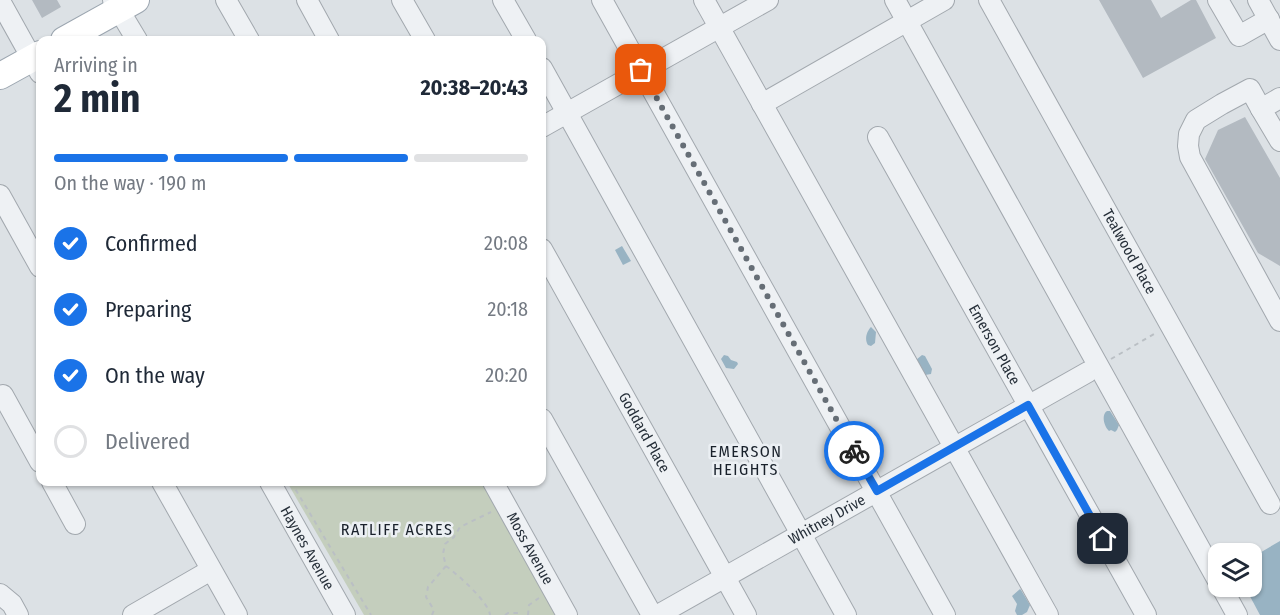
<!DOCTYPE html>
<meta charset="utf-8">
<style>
body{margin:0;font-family:"Fira Sans Condensed",sans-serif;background:#f2f2f3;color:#1f2937;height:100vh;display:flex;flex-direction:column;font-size:22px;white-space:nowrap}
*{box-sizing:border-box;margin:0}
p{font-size:20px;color:#747a83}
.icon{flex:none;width:33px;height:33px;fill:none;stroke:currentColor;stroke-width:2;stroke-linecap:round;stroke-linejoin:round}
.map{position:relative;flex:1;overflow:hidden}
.drawer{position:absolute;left:36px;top:36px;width:510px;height:450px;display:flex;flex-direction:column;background:#fff;border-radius:12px;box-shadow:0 2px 4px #0004}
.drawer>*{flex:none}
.tools{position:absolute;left:1208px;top:543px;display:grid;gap:12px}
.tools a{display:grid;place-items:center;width:54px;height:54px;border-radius:12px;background:#fff;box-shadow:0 2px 4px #0004;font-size:30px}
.pin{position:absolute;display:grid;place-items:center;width:51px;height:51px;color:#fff;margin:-26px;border-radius:12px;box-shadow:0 3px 9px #0006}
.courier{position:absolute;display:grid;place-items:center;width:60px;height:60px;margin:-30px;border:4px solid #1a73e8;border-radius:50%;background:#fff;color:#222;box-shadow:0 2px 8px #0007}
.overview em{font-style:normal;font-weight:700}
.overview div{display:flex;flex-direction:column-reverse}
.overview{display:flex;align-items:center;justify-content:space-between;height:102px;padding:0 18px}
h1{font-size:39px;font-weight:700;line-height:45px}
.bar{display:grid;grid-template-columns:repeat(4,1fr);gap:9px 6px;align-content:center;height:72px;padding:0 18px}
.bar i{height:8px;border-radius:4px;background:#e0e1e3}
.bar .current{background:#1a73e8}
.bar p{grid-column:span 4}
ol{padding:0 18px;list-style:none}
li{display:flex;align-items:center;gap:18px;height:66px}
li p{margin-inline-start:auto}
li .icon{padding:6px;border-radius:50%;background:#1a73e8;color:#fff;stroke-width:4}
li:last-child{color:#747a83}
li i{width:33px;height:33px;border:3px solid #e0e1e3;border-radius:50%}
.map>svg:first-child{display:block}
</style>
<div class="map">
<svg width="1280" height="615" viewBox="0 0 1280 615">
<rect width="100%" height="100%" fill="#dce1e5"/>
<path fill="#c4cebd" d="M287 482H484L556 615H364Z"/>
<path fill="#98b3c3" d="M622 246 631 261 623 265 615 250Z
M871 327 876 332 875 343 871 346 868 345C864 339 867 331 871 327Z
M724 355 728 356 731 360 737 362 738 364 734 369 726 368 721 359Z
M922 355 925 356 932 369 931 374 925 375 916 360Z
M1107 411H1110L1119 425 1117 430 1115 432 1111 430 1109 431C1104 426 1101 415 1107 411Z
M1280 541V615H1260L1245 587 1251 586V558Z
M1020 589 1021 590 1030 605 1027 612 1022 615H1017L1015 611 1017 604 1012 596Z"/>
<path fill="#b3bac1" d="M32 0H57L61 7 42 18Z
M1099 0H1151L1161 18 1191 0H1196L1216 38 1143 78Z
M1245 117 1280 178V266L1258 253 1205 159 1218 130Z"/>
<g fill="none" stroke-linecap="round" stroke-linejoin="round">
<defs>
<g id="minor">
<path d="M113 0 137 40"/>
<path d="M226 0 249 40"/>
<path d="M307 0 329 40"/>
<path d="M402 0 425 40"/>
<path d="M503 0 526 40"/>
<path d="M602 0 945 615"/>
<path d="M704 0 1048 615"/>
<path d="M895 0 1218 581"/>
<path id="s1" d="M989 0 1270 504"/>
<path d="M1218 0 1239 36 1269 19"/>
<path d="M1258 0 1280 40"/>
<path d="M0 1 40 73"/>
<path d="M542 68 846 615"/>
<path d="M1280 98 1261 109 1280 141"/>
<path d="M762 104 944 0"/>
<path d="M1261 109 1250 89 1222 104 1196 120 1189 134 1188 146 1190 157 1280 321"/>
<path d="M542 127 768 0"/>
<path id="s2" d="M878 137 1146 615"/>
<path d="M0 195 40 267"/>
<path id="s3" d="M542 249 746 615"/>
<path d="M3 395 40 462"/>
<path d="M542 419 652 615"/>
<path d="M52 482 75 524"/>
<path d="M162 482 237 615"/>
<path id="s4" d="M270 482 345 615"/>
<path id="s5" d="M493 482 567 615"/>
<path d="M1221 586 1237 615"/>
<path d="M0 594 12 604 18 615"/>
<path d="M133 615 211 570"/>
<path id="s6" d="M658 615 1088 372"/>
</g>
<path id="major" d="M64 40 136 0
M0 76 40 54"/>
</defs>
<use href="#minor" stroke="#a2a8ae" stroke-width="22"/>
<use href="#major" stroke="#9ca6b0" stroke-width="28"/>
<path stroke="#babfc4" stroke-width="2" stroke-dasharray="4.5 4.5" stroke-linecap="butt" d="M1111 359 1156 333
M291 482 371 615
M446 566C457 574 489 602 490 615
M432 615 434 610 426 597 428 587 446 566 443 554 445 544 454 537 460 527 491 512
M505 615 508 613H519L520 615
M528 615 529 605 539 598"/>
<use href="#minor" stroke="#eef1f4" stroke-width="20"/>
<use href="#major" stroke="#fff" stroke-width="26"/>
</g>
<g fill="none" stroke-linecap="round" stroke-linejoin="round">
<path stroke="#666e76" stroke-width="6" stroke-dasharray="0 10.8" d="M641 70 854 451"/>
<path stroke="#1a73e8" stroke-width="8" d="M854 451 877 491 1028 405 1103 539"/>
</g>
<g text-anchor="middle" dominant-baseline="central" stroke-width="5" stroke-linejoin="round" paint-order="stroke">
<g font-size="15" fill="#27303a" stroke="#ebeff3">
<text stroke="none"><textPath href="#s1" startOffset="288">Tealwood Place</textPath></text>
<text stroke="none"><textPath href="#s2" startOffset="238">Emerson Place</textPath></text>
<text stroke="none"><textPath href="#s3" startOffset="210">Goddard Place</textPath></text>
<text stroke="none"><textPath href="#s6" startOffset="194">Whitney Drive</textPath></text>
<text stroke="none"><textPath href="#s4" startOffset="76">Haynes Avenue</textPath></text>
<text stroke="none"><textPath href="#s5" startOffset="76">Moss Avenue</textPath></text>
</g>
<g font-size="16" letter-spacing="1.5" fill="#19212b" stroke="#ebeff3">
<text x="746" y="451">EMERSON<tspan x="746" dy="18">HEIGHTS</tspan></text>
<text x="397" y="529">RATLIFF ACRES</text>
</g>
</g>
</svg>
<div class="tools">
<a><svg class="icon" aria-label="layers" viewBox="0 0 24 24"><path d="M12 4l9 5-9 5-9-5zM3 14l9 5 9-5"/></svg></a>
</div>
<div class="pin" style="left:641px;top:70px;background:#ea580c"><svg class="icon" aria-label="bag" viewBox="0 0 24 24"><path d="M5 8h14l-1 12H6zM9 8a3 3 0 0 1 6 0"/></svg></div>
<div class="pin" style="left:1103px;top:539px;background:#1f2937"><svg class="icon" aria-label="home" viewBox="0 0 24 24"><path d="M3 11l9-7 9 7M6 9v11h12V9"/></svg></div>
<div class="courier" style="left:854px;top:451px"><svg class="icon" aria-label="bike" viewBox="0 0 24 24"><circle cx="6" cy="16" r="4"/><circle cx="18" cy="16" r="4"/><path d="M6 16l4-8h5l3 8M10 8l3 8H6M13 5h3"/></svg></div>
<section class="drawer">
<div class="overview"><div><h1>2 min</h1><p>Arriving in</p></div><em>20:38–20:43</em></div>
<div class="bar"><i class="current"></i><i class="current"></i><i class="current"></i><i></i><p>On the way · 190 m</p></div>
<ol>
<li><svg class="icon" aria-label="check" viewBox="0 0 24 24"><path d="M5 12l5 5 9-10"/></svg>Confirmed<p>20:08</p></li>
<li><svg class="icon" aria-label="check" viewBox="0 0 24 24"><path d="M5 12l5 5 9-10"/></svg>Preparing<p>20:18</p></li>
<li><svg class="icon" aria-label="check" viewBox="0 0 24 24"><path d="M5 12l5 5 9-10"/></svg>On the way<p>20:20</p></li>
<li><i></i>Delivered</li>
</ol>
</section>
</div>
